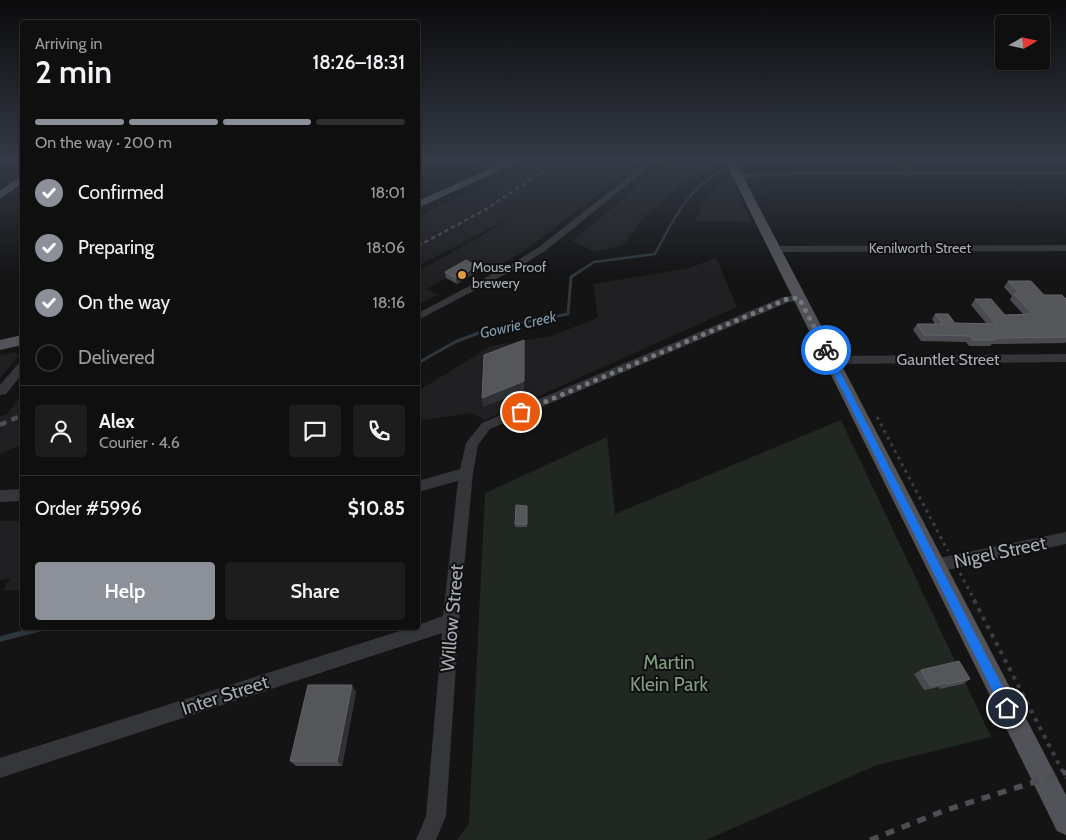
<!DOCTYPE html>
<meta charset="utf-8">
<style>
body{margin:0;font-family:Cabin,sans-serif;background:#1d1d1e;color:#f1f3f6;height:100vh;display:flex;flex-direction:column;font-size:19px;white-space:nowrap}
*{box-sizing:border-box;margin:0}
p{font-size:16px;color:#9b9c9f}
.icon{flex:none;width:28px;height:28px;fill:none;stroke:currentColor;stroke-width:2;stroke-linecap:round;stroke-linejoin:round}
.map{position:relative;flex:1;overflow:hidden}
.side{position:absolute;left:20px;top:20px;width:400px;height:610px;display:flex;flex-direction:column;background:#0f0f10;border-radius:5px;box-shadow:0 1px 4px #0004,0 0 0 1px #2f2f30}
.side>*{flex:none}
.needle{width:32px;rotate:81deg}
.controls{position:absolute;left:995px;top:15px;display:grid;gap:10px}
.controls a{display:grid;place-items:center;width:55px;height:55px;border-radius:5px;background:#0f0f10;box-shadow:0 1px 4px #0004,0 0 0 1px #2f2f30;font-size:25px}
.pin{position:absolute;display:grid;place-items:center;width:42px;height:42px;color:#fff;margin:-21px;border:2px solid #fff;border-radius:50%;box-shadow:0 1px 5px #0007}
.courier{position:absolute;display:grid;place-items:center;width:50px;height:50px;margin:-25px;border:4px solid #1a73e8;border-radius:50%;background:#fff;color:#222;box-shadow:0 1px 6px #0007}
.head em{font-style:normal;font-weight:600}
.head div{display:flex;flex-direction:column-reverse}
.head{display:flex;align-items:center;justify-content:space-between;height:85px;padding:0 15px}
h1{font-size:32px;font-weight:600;line-height:38px}
.bar{display:grid;grid-template-columns:repeat(4,1fr);gap:8px 5px;align-content:center;height:60px;padding:0 15px}
.bar i{height:6px;border-radius:4px;background:#2f2f30}
.bar .on{background:#8c9099}
.bar p{grid-column:span 4}
.line{display:flex;align-items:center;gap:12px;padding:0 15px;border-top:1px solid #2f2f30}
.line div{flex:1}
.round{display:grid;place-items:center;flex:none;width:52px;height:52px;border-radius:5px;background:#1d1d1e}
ol{padding:0 15px;list-style:none}
li{display:flex;align-items:center;gap:15px;height:55px}
li p{margin-inline-start:auto}
li .icon{padding:5px;border-radius:50%;background:#8c9099;color:#fff;stroke-width:4}
li:last-child{color:#9b9c9f}
li i{width:28px;height:28px;border:2px solid #2f2f30;border-radius:50%}
.cta{display:flex;gap:10px;margin-top:auto;padding:10px 15px}
.cta a{flex:1;height:58px;border-radius:5px;background:#8c9099;color:#fff;font-size:20px;font-weight:600;line-height:58px;text-align:center}
.cta a+a{background:#1d1d1e;color:#f1f3f6}
.map>svg:first-child{display:block}
</style>
<div class="map">
<svg width="1066" height="840" viewBox="0 0 1066 840">
<rect width="100%" height="100%" fill="#141415"/>
<path fill="#202022" d="M539 159H644L523 252 483 275 467 266 427 289 437 295 418 305V271L478 238 510 218 418 266V216Z
M671 159H719L720 162 707 172 700 170 686 179 644 218 623 245 595 252 572 241Z
M731 177 751 222 695 221 706 197Z
M716 258 737 307 485 420 471 413 418 421V391L491 346 551 336 598 318 593 284 689 268Z
M16 352 18 357 0 378V355Z
M22 395V444L0 454V416L7 414Z
M0 521H22V591L3 590 10 578 0 580Z"/>
<path fill="#202821" d="M841 420 991 737 877 765 706 840H457L469 824 485 493 607 437 615 514Z"/>
<g fill="none" stroke-linecap="round" stroke-linejoin="round">
<path stroke="#2e373d" stroke-width="2.5" d="M740 164 747 159
M580 271 594 262 655 254C673 220 689 186 725 169"/>
<path stroke="#2e373d" stroke-width="3" d="M418 363 455 342 489 329 568 314 571 277 582 270"/>
<path stroke="#2e373d" stroke-width="5.5" d="M0 639 42 628"/>
<path stroke="#3b3d41" stroke-width="3" stroke-dasharray="3 4.5" stroke-linecap="butt" d="M877 417 948 551
M960 573 975 601"/>
<path stroke="#3b3d41" stroke-width="4" stroke-dasharray="4 5.5" stroke-linecap="butt" d="M974 600 1066 778"/>
<path fill="#35363a" fill-rule="evenodd" d="M486 159H494L493 166 498 171 497 173H491L486 168Z
M651 159H659L545 251 521 266 418 320V313L515 262 539 247Z
M893 159H901L912 171H1066V175H800L738 178 734 176 738 174 800 171H904Z
M1066 245V251L774 252 769 249 774 246Z
M799 295 803 296V300L789 302 490 429 478 445 473 473 459 622 446 816 436 840H416L426 816 442 633 0 778V758L409 628H418V625L443 616 458 481 418 492V481L460 469 466 443 482 423 783 297Z
M1066 354V362L830 364 824 360 830 356Z
M22 363V374L6 394 0 395V385L18 364Z
M22 489V501L0 502V490Z
M1066 532V544L934 573 929 571 926 566 929 561 934 559Z"/>
<path fill="#515358" fill-rule="evenodd" d="M512 159H524L418 208V201Z
M724 159H734L1066 795V835L1057 831Z
M22 175V183L0 199V191Z
M22 335V345L0 350V340Z"/>
<path stroke="#4c4e53" stroke-width="2.5" stroke-dasharray="4.5 3" stroke-linecap="butt" d="M418 246 488 208 561 159"/>
<path stroke="#4c4e53" stroke-width="4.5" stroke-dasharray="7 5.5" stroke-linecap="butt" d="M0 425 22 415"/>
<path stroke="#4c4e53" stroke-width="5.5" stroke-dasharray="9 8" stroke-linecap="butt" d="M870 840 946 810 1066 772"/>
</g>
<path fill="#4a4b50" d="M445 272H477L457 284 446 278Z
M1008 281 1044 295 1066 299V342L1065 343 992 344 990 346H969L966 342 921 341 913 330 917 324H935L932 319 935 314 955 323H986L971 305 975 299 1005 315 1023 314 1010 300 1012 296 1004 287Z
M527 506V527H515V524Z
M921 670 970 679 963 684 940 689 939 687 924 690 914 674Z
M356 692 342 766H296L290 761Z"/>
<path fill="#303134" d="M477 266V272L457 284 456 278Z
M524 340V391L483 407 482 398Z
M352 685 356 692 342 766 337 761Z"/>
<path fill="#54565a" stroke="#616368" d="M466 260 477 266 456 278 445 272Z
M1008 281H1031L1044 295H1062L1066 299V337L993 338 995 340H973L970 336 924 335 917 324H943L935 314H948L955 323 996 324 975 299H991L1005 315 1033 314 1014 294H1020Z
M524 340V381L482 398 484 355Z
M516 505 527 506V524H515Z
M959 661 970 679 947 684 946 683 930 686 921 670Z
M308 685H352L337 761H290Z"/>
<linearGradient id="sky" x2="0" y2="1"><stop stop-color="#0b0b0c"/><stop offset="0.58" stop-color="#343a46"/><stop offset="1" stop-color="#343a46" stop-opacity="0"/></linearGradient>
<rect width="1066" height="276" fill="url(#sky)"/>
<path fill="#1a73e8" d="M823 348 829 350 1011 703 1013 708 1011 712 1007 713 1003 712 822 350Z"/>
<g fill="none" stroke-linecap="round" stroke-linejoin="round">
<path stroke="#74777c" stroke-width="5" stroke-dasharray="0 9" d="M521 412 787 299 799 298 826 350"/>
</g>
<circle fill="#e09d40" stroke="#0f0f10" stroke-width="2" cx="462" cy="275" r="5"/>
<g text-anchor="middle" dominant-baseline="central" stroke-width="4" stroke-linejoin="round" paint-order="stroke">
<g font-size="14" fill="#a7acb4" stroke="#0f0f10">
<text x="920" y="248">Kenilworth Street</text>
</g>
<g font-size="14" fill="#a7acb4" stroke="#0f0f10" text-anchor="start">
<text x="472" y="267">Mouse Proof<tspan x="472" dy="16">brewery</tspan></text>
</g>
<g font-size="15" font-style="italic" fill="#809bac" stroke="#0f0f10">
<text transform="translate(518 325) rotate(-13)">Gowrie Creek</text>
</g>
<g font-size="16" fill="#a7acb4" stroke="#0f0f10">
<text x="948" y="359">Gauntlet Street</text>
</g>
<g font-size="19" fill="#a7acb4" stroke="#0f0f10">
<text transform="translate(1000 552) rotate(-12)">Nigel Street</text>
<text transform="translate(452 618) rotate(-85)">Willow Street</text>
<text transform="translate(225 695) rotate(-18)">Inter Street</text>
</g>
<g font-size="19" fill="#809e7f" stroke="#0f0f10">
<text x="669" y="662">Martin<tspan x="669" dy="22">Klein Park</tspan></text>
</g>
</g>
</svg>
<div class="controls">
<a><svg class="needle" viewBox="-14 -14 28 28"><path d="M0-13l5 13h-10z" fill="#e53935"/><path d="M0 13l5-13h-10z" fill="#9b9c9f"/></svg></a>
</div>
<div class="pin" style="left:521px;top:412px;background:#ea580c"><svg class="icon" aria-label="bag" viewBox="0 0 24 24"><path d="M5 8h14l-1 12H6zM9 8a3 3 0 0 1 6 0"/></svg></div>
<div class="pin" style="left:1007px;top:708px;background:#1f2937"><svg class="icon" aria-label="home" viewBox="0 0 24 24"><path d="M3 11l9-7 9 7M6 9v11h12V9"/></svg></div>
<div class="courier" style="left:826px;top:350px"><svg class="icon" aria-label="bike" viewBox="0 0 24 24"><circle cx="6" cy="16" r="4"/><circle cx="18" cy="16" r="4"/><path d="M6 16l4-8h5l3 8M10 8l3 8H6M13 5h3"/></svg></div>
<section class="side">
<div class="head"><div><h1>2 min</h1><p>Arriving in</p></div><em>18:26–18:31</em></div>
<div class="bar"><i class="on"></i><i class="on"></i><i class="on"></i><i></i><p>On the way · 200 m</p></div>
<ol>
<li><svg class="icon" aria-label="check" viewBox="0 0 24 24"><path d="M5 12l5 5 9-10"/></svg>Confirmed<p>18:01</p></li>
<li><svg class="icon" aria-label="check" viewBox="0 0 24 24"><path d="M5 12l5 5 9-10"/></svg>Preparing<p>18:06</p></li>
<li><svg class="icon" aria-label="check" viewBox="0 0 24 24"><path d="M5 12l5 5 9-10"/></svg>On the way<p>18:16</p></li>
<li><i></i>Delivered</li>
</ol>
<div class="line" style="height:90px"><a class="round"><svg class="icon" aria-label="person" viewBox="0 0 24 24"><circle cx="12" cy="8" r="4"/><path d="M4 21q1-7 8-7t8 7"/></svg></a><div><b>Alex</b><p>Courier · 4.6</p></div><a class="round"><svg class="icon" aria-label="chat" viewBox="0 0 24 24"><path d="M4 5h16v11H9l-5 4z"/></svg></a><a class="round"><svg class="icon" aria-label="phone" viewBox="0 0 24 24"><path d="M5 4h4l2 5-3 2q2 4 5 5l2-3 5 2v4C11 20 4 13 5 4z"/></svg></a></div>
<div class="line" style="height:65px"><div>Order #5996</div><b>$10.85</b></div>
<div class="cta"><a>Help</a><a>Share</a></div>
</section>
</div>
